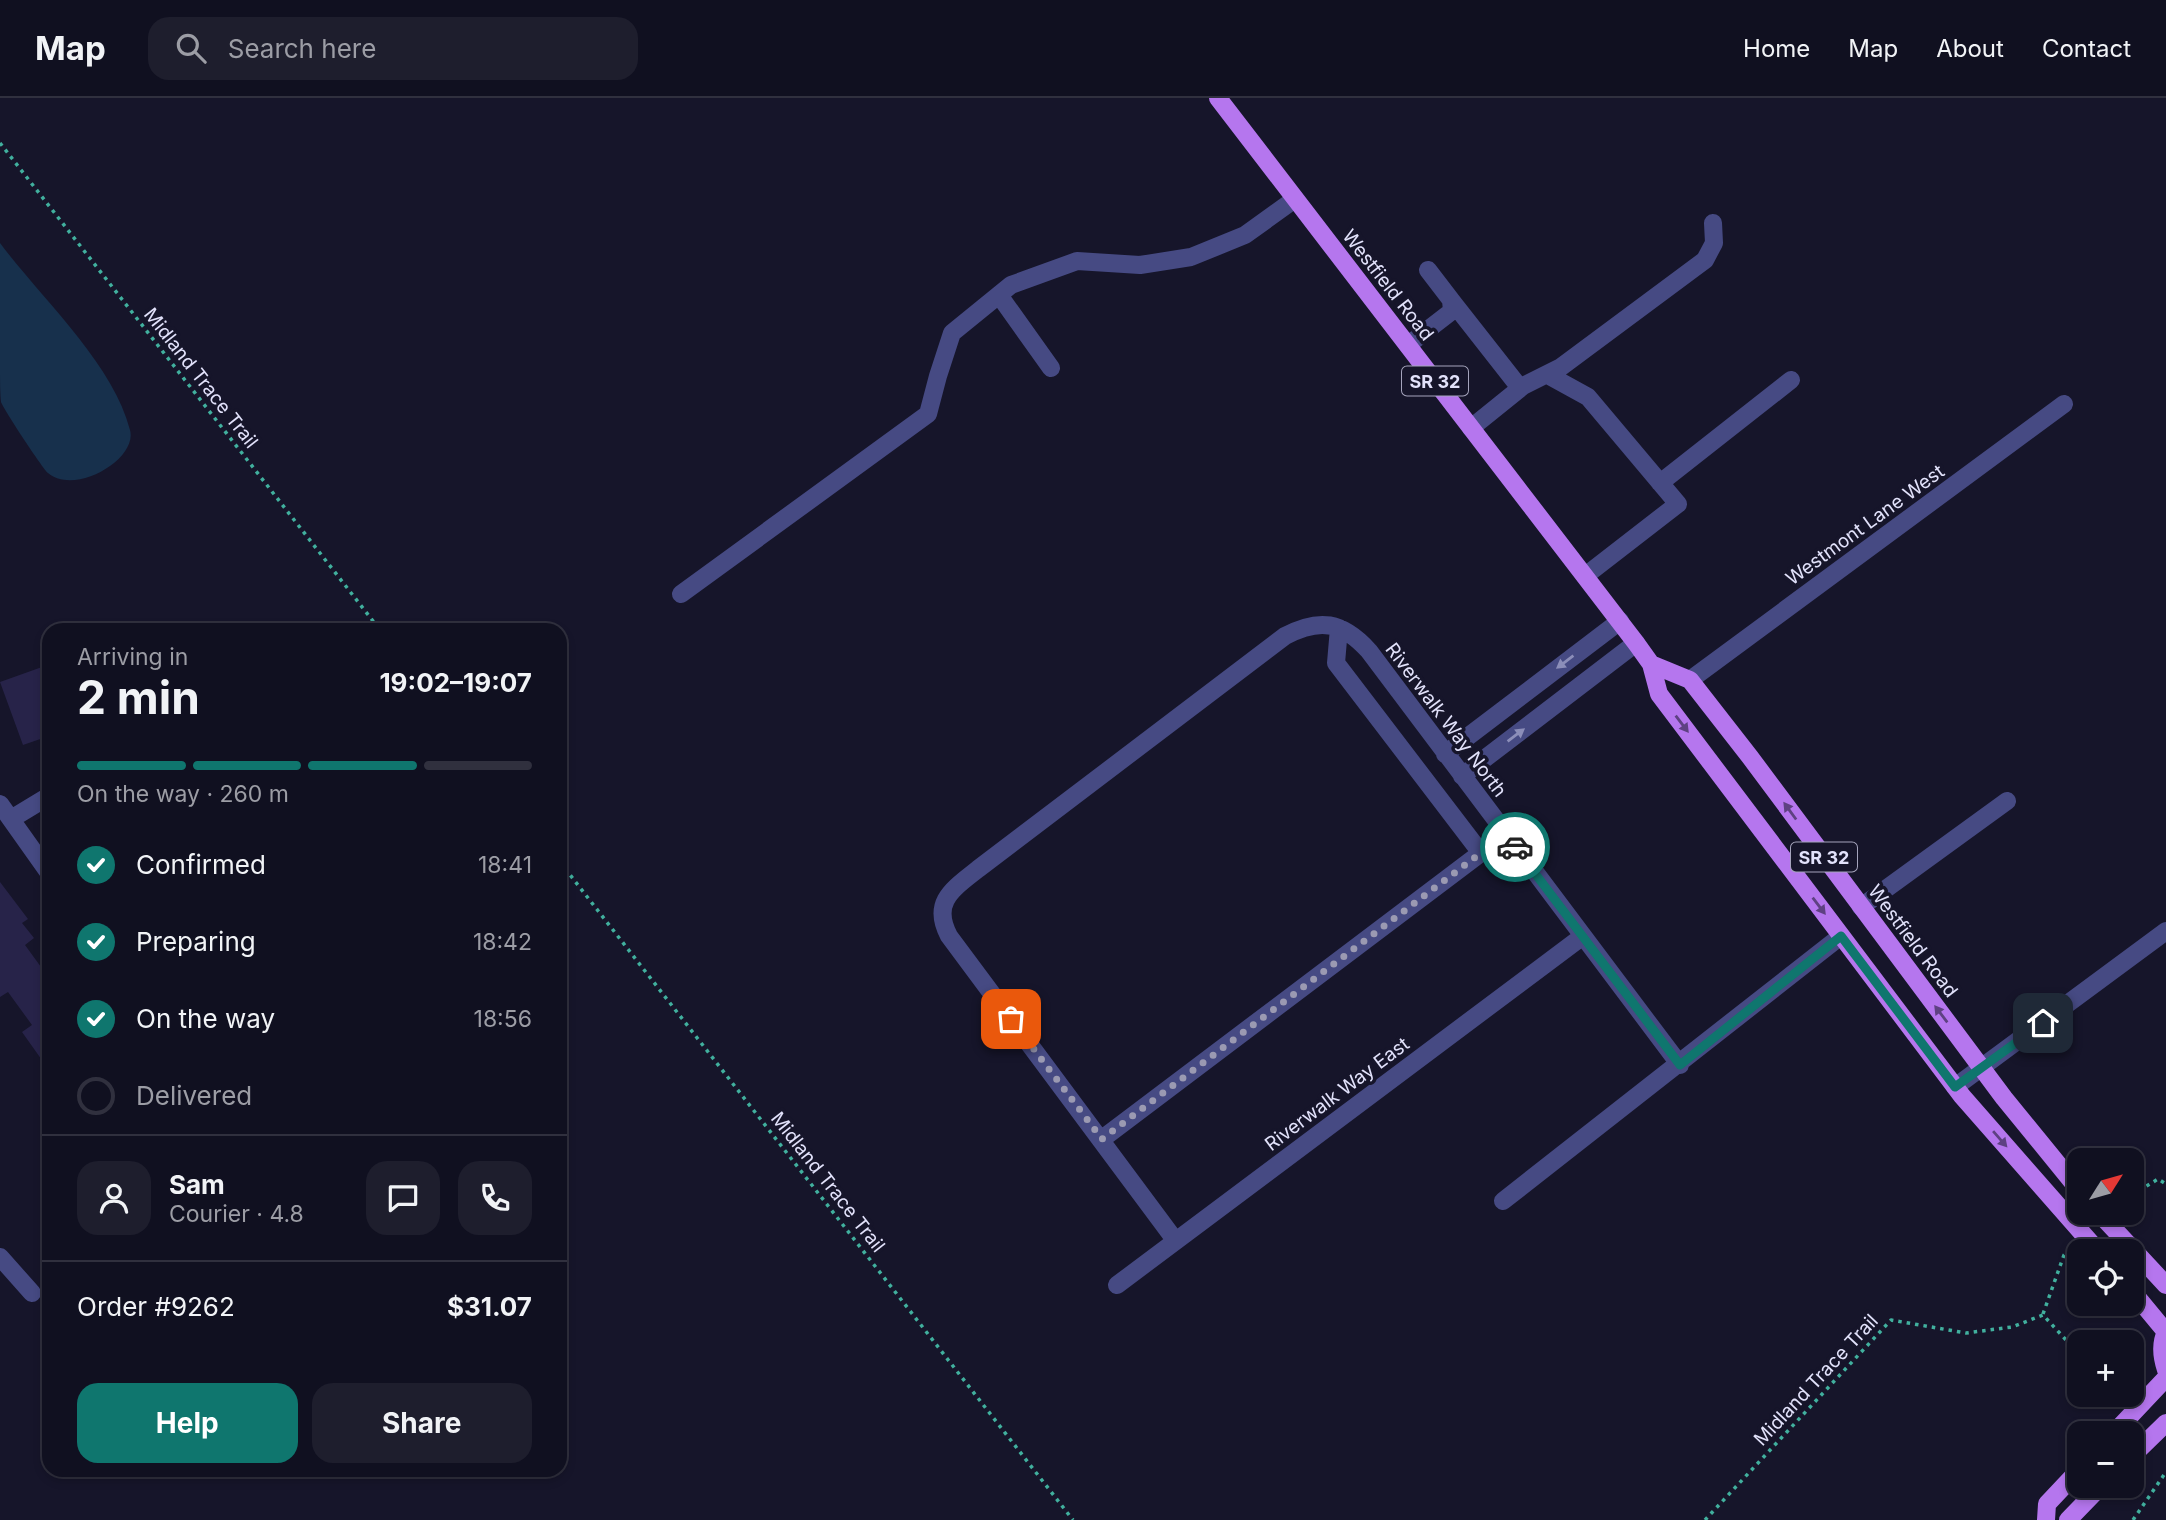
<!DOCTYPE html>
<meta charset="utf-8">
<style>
body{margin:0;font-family:Inter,sans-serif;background:#1e1e2d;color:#f1f3f6;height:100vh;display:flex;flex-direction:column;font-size:26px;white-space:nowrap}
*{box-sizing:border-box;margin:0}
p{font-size:23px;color:#9c9da5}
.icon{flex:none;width:38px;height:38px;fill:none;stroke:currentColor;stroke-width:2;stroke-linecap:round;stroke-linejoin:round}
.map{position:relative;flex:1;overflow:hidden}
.side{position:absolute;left:42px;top:525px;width:525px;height:854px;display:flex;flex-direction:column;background:#101020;border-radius:21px;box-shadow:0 4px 10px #0003,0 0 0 2px #30303e}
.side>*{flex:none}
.needle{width:46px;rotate:53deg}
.tools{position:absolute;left:2067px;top:1050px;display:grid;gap:14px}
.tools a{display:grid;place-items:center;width:77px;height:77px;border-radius:14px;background:#101020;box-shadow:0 4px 10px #0003,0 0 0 2px #30303e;font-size:35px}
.pin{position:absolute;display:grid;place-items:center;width:60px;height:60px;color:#fff;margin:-30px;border-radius:14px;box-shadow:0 4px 10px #0006}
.courier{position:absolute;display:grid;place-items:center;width:70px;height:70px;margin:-35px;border:5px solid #0f766e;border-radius:50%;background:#fff;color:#222;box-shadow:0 2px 9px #0007}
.headline em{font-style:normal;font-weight:700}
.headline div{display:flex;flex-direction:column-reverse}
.headline{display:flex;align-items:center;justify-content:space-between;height:119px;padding:0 35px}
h1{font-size:46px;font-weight:700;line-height:52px}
.bar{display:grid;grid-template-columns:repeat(4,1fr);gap:10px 7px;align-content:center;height:84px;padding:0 35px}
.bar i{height:9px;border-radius:5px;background:#30303e}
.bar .selected{background:#0f766e}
.bar p{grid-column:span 4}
.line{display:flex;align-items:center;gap:18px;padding:0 35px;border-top:2px solid #30303e}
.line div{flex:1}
.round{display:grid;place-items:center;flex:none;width:74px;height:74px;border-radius:21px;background:#1e1e2d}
ol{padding:0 35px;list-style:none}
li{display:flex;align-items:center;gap:21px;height:77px}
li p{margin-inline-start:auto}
li .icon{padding:7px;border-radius:50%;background:#0f766e;color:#fff;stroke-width:4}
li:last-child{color:#9c9da5}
li i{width:38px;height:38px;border:4px solid #30303e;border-radius:50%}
.action{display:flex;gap:14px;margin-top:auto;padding:14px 35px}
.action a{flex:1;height:80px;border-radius:21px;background:#0f766e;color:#fff;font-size:28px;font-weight:700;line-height:80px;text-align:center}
.action a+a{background:#1e1e2d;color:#f1f3f6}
header{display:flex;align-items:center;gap:42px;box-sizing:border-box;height:98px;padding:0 35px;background:#101020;border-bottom:2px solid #30303e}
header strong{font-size:33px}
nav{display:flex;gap:38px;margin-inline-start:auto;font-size:24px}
.search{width:490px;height:63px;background:#1e1e2d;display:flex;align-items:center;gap:18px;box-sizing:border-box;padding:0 24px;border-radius:21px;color:#9c9da5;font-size:26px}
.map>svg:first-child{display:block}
</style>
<header>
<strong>Map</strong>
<div class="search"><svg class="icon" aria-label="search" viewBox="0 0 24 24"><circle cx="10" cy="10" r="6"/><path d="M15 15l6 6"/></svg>Search here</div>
<nav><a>Home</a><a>Map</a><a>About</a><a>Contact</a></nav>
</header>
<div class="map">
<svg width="2166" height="1422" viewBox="0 0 2166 1422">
<rect width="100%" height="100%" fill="#16152a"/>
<path fill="#17304c" d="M0 145C41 200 113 265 130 332 138 361 75 398 48 375 43 371 4 312 1 304 0 295 0 278 0 267 0 227 0 186 0 145Z"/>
<path fill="#272349" d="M42 569 49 590V638L23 647 0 584Z
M0 784 28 821 22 825 34 840 25 847 49 880V972L22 934 32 927 8 894 0 899Z"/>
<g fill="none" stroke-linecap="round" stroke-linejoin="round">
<path stroke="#41b09e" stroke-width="3.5" stroke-dasharray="3.5 5" stroke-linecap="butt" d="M0 45 380 532
M560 764 1073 1422
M2132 1097 2158 1081 2166 1086
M2043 1216 2064 1157 2071 1150
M1705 1422 1891 1222 1966 1235 2012 1229 2043 1217 2079 1256
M2133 1422 2166 1374"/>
<path stroke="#464a83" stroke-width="18" d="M999 197 1051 270
M1451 202 1520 290
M1408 247 1452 213 1451 202 1428 172
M1548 277 1588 299 1678 406 1585 478
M1471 330 1523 288 1561 269 1705 162 1714 145 1713 125
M1660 385 1791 282
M681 496 928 316 938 278 952 235 1011 187 1077 163 1140 167 1191 159 1245 137 1295 101
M1339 530 1336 565 1481 755
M1690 582 2064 306
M1445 656 1620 523
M1462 678 1636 545
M0 706 49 775
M11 721 49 698
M1861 809 2007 703
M1955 989 2166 833
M1102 1041 1506 736
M1503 1103 1841 838
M1175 1142 949 838C931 804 953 791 978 771L1285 538C1319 520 1342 523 1369 553L1680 967
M0 1159 32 1195
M1117 1187 1583 838"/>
<path stroke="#b576ee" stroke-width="18" d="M1218 0 1636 545 1651 566 1659 596 1962 998 2098 1153
M1651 566 1690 582 1750 659 2004 1000 2079 1092
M2099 1115 2166 1187
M2132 1193 2166 1234
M2166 1234C2160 1246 2162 1260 2166 1272
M2114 1335 2166 1280
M2132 1358 2166 1325
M2046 1422 2047 1406 2079 1372
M2068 1422 2101 1388"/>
</g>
<defs><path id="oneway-solid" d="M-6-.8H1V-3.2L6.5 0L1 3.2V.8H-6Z" transform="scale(1.75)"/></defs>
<g fill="#8c8eb9">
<use href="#oneway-solid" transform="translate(1565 564) rotate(143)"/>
<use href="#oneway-solid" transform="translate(1516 637) rotate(-37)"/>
</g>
<g fill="#5e4182">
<use href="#oneway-solid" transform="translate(1682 626) rotate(53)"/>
<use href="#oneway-solid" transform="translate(1790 713) rotate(-126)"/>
<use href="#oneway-solid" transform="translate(1819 808) rotate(53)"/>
<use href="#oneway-solid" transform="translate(1941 916) rotate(-127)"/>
<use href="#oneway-solid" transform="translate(2000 1041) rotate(49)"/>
</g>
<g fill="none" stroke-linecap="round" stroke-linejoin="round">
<path stroke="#9b9ab2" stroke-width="7" stroke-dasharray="0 12.6" d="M1011 921 1102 1041 1506 736 1515 749"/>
<path stroke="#0f766e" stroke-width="9" d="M1515 749 1680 967 1841 838 1955 989 2043 925"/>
</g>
<g text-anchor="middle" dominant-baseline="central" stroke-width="7" stroke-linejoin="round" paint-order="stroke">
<g fill="#16152a" stroke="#a5a4bc" stroke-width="2">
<rect x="1402" y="268.5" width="66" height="29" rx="5"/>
<rect x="1791" y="744.5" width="66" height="29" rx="5"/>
</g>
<g font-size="18" font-weight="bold" fill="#e2e2fb">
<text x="1435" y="283">SR 32</text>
<text x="1824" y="759">SR 32</text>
</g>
<g font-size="19" fill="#e2e2fb" stroke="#16152a">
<text transform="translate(1388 187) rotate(52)">Westfield Road</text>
<text transform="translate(201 280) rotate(52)">Midland Trace Trail</text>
<text transform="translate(1865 427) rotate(-36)">Westmont Lane West</text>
<text transform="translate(1446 622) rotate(53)">Riverwalk Way North</text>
<text transform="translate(1913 843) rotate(53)">Westfield Road</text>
<text transform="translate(1337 996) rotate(-37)">Riverwalk Way East</text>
<text transform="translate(828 1084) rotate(52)">Midland Trace Trail</text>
<text transform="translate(1816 1282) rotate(-47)">Midland Trace Trail</text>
</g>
</g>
</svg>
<div class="tools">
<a><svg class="needle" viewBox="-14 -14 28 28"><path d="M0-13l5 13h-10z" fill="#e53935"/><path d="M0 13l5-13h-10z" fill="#9c9da5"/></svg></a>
<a><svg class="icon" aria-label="locate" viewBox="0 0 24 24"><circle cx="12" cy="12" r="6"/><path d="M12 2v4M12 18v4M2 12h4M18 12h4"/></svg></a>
<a>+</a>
<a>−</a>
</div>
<div class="pin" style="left:1011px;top:921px;background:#ea580c"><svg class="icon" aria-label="bag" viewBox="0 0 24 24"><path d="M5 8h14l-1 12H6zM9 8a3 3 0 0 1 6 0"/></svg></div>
<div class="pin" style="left:2043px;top:925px;background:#1f2937"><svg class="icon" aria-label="home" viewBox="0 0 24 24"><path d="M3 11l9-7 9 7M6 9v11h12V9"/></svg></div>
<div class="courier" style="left:1515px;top:749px"><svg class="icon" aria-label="car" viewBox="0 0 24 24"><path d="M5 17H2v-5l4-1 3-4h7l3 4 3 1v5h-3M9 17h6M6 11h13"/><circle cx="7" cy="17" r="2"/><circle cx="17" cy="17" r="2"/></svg></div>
<section class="side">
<div class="headline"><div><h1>2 min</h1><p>Arriving in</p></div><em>19:02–19:07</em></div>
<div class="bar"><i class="selected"></i><i class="selected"></i><i class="selected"></i><i></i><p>On the way · 260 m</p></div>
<ol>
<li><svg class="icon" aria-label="check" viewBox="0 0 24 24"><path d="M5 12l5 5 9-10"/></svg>Confirmed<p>18:41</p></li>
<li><svg class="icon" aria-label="check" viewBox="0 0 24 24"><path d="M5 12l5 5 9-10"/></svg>Preparing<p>18:42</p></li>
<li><svg class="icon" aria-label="check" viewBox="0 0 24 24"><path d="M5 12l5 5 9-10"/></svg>On the way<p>18:56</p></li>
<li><i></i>Delivered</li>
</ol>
<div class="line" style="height:126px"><a class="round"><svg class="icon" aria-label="person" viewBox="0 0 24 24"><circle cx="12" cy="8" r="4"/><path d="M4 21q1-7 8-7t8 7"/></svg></a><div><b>Sam</b><p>Courier · 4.8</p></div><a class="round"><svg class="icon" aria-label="chat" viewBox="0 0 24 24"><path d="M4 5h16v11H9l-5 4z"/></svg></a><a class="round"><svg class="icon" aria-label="phone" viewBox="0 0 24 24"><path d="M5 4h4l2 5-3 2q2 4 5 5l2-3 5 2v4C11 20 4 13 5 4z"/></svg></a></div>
<div class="line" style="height:91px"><div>Order #9262</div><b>$31.07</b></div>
<div class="action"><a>Help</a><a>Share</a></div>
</section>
</div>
